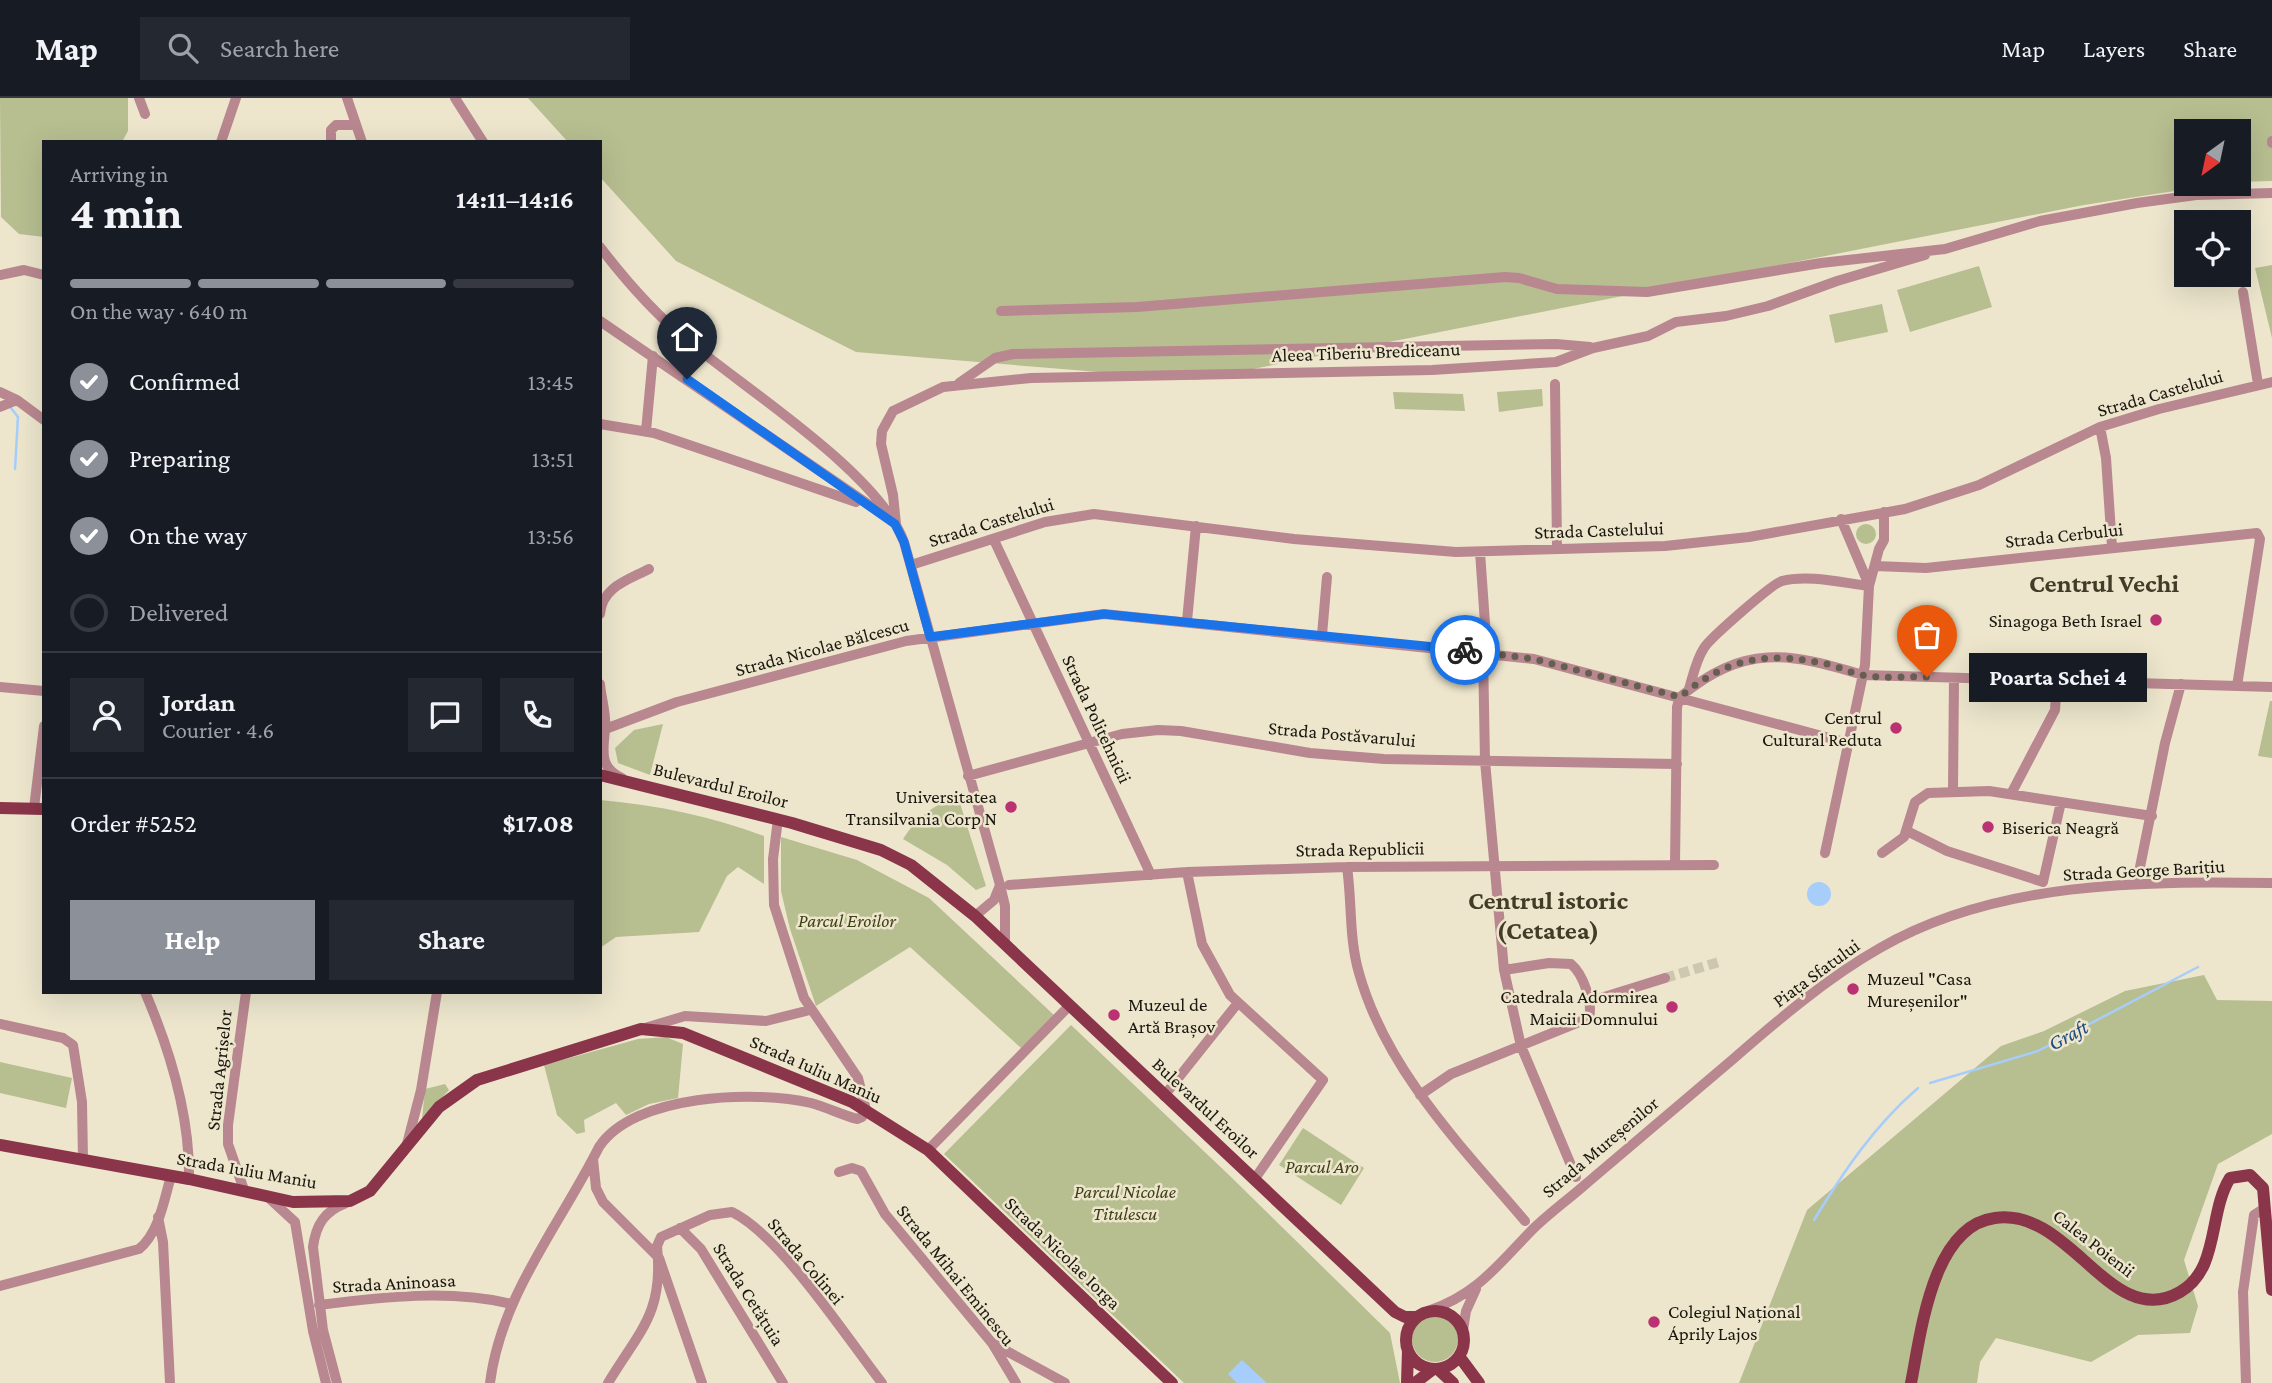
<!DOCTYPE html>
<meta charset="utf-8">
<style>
body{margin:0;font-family:"Crimson Pro",serif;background:#242831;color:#f1f3f6;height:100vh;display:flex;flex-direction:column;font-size:26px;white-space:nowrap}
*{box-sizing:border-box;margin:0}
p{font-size:23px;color:#9ea1a6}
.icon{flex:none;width:38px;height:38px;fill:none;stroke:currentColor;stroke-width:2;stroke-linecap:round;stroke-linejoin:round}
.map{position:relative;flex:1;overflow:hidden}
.drawer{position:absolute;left:42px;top:42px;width:560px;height:854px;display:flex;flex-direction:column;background:#171b24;border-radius:0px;box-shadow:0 7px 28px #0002}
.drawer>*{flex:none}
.needle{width:46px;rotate:213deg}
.fabs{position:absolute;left:2174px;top:21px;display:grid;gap:14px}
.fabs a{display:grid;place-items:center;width:77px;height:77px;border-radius:0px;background:#171b24;box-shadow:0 7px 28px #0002;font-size:35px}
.pin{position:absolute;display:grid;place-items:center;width:60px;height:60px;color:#fff;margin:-72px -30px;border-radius:50% 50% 50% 0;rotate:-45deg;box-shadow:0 0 7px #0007}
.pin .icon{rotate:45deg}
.courier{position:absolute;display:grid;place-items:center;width:70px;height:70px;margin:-35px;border:5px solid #1a73e8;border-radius:50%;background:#fff;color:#222;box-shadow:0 2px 9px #0007}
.bubble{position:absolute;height:49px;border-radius:0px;background:#171b24;box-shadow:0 7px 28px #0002;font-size:23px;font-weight:700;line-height:49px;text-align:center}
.overview em{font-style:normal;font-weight:700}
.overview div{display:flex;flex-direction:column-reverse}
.overview{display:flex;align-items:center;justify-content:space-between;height:119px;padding:0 28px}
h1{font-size:46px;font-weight:700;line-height:52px}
.bar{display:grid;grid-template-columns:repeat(4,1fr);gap:10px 7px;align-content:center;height:84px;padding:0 28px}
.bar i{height:9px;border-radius:5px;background:#363941}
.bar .selected{background:#8c9099}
.bar p{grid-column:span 4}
.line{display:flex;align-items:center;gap:18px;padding:0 28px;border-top:2px solid #363941}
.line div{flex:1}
.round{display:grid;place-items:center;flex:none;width:74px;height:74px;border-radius:0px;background:#242831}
ol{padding:0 28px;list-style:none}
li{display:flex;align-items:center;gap:21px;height:77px}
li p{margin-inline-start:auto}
li .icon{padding:7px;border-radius:50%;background:#8c9099;color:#fff;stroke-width:4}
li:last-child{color:#9ea1a6}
li i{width:38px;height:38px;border:4px solid #363941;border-radius:50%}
.button{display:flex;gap:14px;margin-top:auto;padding:14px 28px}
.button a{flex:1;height:80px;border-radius:0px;background:#8c9099;color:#fff;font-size:28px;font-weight:700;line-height:80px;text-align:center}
.button a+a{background:#242831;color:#f1f3f6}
header{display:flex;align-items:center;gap:42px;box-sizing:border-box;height:98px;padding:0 35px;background:#171b24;border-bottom:2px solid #363941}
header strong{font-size:33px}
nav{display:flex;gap:38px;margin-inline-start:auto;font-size:24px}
.search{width:490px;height:63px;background:#242831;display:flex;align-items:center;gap:18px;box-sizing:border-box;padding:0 24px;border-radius:0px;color:#9ea1a6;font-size:26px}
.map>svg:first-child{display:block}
</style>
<header>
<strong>Map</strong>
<div class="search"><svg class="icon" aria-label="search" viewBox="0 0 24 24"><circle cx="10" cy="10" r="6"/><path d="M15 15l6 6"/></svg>Search here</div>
<nav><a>Map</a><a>Layers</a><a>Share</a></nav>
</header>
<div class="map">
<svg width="2272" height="1285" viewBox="0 0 2272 1285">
<rect width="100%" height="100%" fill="#ede6cd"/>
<path fill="#b7be90" d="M0 0H128V33L122 44H44V139L19 136 1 119Z
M528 0H2272V83L2238 84V33H2186V86H2220L2084 107 1197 282 856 254 676 163 600 79V44H568Z
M2272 167V240L2255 170Z
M1979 168 1992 209 1910 234 1897 192Z
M1882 206 1888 234 1835 245 1829 217Z
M1542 291 1543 308 1499 314 1497 294Z
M1393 294 1463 296 1465 313 1395 311Z
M1856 436a10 10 0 1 1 20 0a10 10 0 1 1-20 0Z
M2270 603H2272V660L2258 658Z
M663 626 650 677 618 665 615 650 634 632Z
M958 699 986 788 976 792 947 767 903 741C916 720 934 706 958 699Z
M600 702C657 707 711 718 764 738V786L738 769 727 778 699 834 616 839 600 850Z
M781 739 857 762 929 800 1055 918 1021 950 910 849 816 908 790 831 781 793Z
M2204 877 2217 902 2272 903V1036L2218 1066 2184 1162 2198 1208 2190 1235 2138 1237 2091 1264 1996 1240 1980 1264 1977 1285H1739L1807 1112 2001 948 2044 933 2125 893Z
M1071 927 1230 1078 1390 1235 1400 1285H1184L944 1056Z
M666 939 683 946 678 1000 649 1006 626 1017 616 1005 584 1022 585 1034 577 1036 557 1017 544 967 638 941Z
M0 964 72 980 66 1010 0 995Z
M445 986 449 992 422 1021 425 991Z
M1303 1030 1364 1070 1341 1107 1279 1067Z
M1412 1241a23 23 0 1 1 46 0a23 23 0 1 1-46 0Z"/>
<path fill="#a7cdfb" d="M1807 796a12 12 0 1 1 24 0a12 12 0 1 1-24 0Z
M1242 1262 1267 1285H1237L1228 1276Z"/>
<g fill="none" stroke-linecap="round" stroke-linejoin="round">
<path stroke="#a7cdfb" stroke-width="2.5" d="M11 310 18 319 15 371
M1930 985 2038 953 2198 869
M1814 1122C1844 1073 1874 1028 1918 990"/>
<path stroke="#cdc7b0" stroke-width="10" stroke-dasharray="10 5" stroke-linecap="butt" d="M1665 880 1719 864"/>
<path stroke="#b9878f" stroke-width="10" d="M139 0 145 16
M347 0 362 44
M455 0 483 44
M2272 43V45
M221 44 236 0
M331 44V32L336 27H354
M600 149C626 183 654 215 687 242 745 291 879 375 904 444L1000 787 1005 808V846
M0 177 24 172 44 177
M2243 194 2258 286
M1001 213 1137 209 1505 179 1519 180 1557 191 1647 194 1821 165 1945 151 2040 123 2137 105 2196 97 2272 95
M600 223 890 421
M959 285 995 260 1013 256 1556 246 1590 249
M1555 286 1557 450
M0 294 17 302 44 322
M0 309 17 302
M600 326 654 335 856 404
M2100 329 2106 360 2112 449
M646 333 653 258
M1841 421 1869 487
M896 426 893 397 881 346 882 333 893 313 943 289 1031 280 1432 272 1556 264 1593 250 1648 238 1676 224 1726 218 1768 208 1837 183 1925 157
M994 442 1151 777
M1480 454 1487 554
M911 467 1045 424 1094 416 1294 441 1456 454 1665 448 1749 439 1905 411 1979 387 2100 329 2159 311 2272 284
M1875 468 1926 470 2257 435 2260 441 2237 588
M600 516C602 489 628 482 649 471
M1187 523 1196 428
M1322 537 1327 479
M1483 554 1485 663 1504 872 1521 948 1576 1079
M600 586C601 600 607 618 605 632 603 653 599 670 622 680
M0 589 44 593
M1689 591C1693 578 1696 562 1704 550 1710 540 1773 485 1782 483 1808 476 1843 485 1869 488
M1680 599C1744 546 1788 554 1863 577L2272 589
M600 633 677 604 906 543 1104 516 1534 561 1848 645
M968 678 1122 636 1158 632 1181 633 1310 655 1384 661 1677 666
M1953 693 1954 580
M2011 696 2055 612 2057 582
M34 710 44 628
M1907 733 1947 753 2043 784 2061 704
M1825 755 1865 567 1869 488 1879 451 1884 442V414
M1882 755 1904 739 1915 704 1928 695 1989 693 2152 718
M1675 767 1677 609 1680 599
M1347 769C1352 803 1349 842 1359 875 1386 972 1462 1049 1525 1123
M1187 774 1202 846 1230 897 1323 982 1254 1082
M2138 779 2165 645 2181 586
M1009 787 1187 774 1347 769 1714 767
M975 818 994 802 1000 787
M145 894C170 952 190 1016 189 1081
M1588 904 1665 880
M0 926 63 940 73 947 82 1004 83 1062
M645 930 685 918 766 923 810 912
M1420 997 1451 976 1589 920C1593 904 1583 876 1571 866L1549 865 1504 872
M1164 998 1237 906
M407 1046 421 992 437 894
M928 1052 1069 908
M593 1061 596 1090 603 1104 659 1160 702 1285
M839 1074 852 1070 861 1073 885 1116 992 1245 1016 1285
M244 1092 228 1046V1027L246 894
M270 1101 295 1124 313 1233 326 1285
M158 1119 163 1144 170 1285
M680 1130 701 1151 783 1285
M0 1188 139 1151C159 1135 164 1102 171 1078
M319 1207C383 1199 449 1191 512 1206
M1428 1213C1476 1197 1497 1168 1531 1133 1548 1116 1569 1101 1587 1085 1635 1044 1684 1003 1732 962 1778 922 1827 880 1880 850 1996 783 2142 783 2272 785
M1463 1232 1466 1213 1476 1191
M992 1245 1065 1285
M337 1285 323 1232 313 1149C316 1126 325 1113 346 1105
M490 1285C501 1197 560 1127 599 1049 634 996 755 992 811 1005 826 1009 842 1017 857 1021L862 1019 866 1012 858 980 804 900 774 807 773 761 778 721
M608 1285C640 1232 664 1215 657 1148L661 1139 710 1117 732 1114C780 1137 847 1240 882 1285
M2246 1285 2243 1194 2254 1117 2265 1110"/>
<path stroke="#8a3549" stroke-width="12" d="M600 677 792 725 881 752 911 767 975 818 1395 1214 1405 1219H1417
M0 710 44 711
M0 1047 189 1081 293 1104 350 1103 370 1093 439 1009 477 982 641 931 683 935 852 1004 928 1052 1172 1285
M1406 1242a29 29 0 1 1 58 0a29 29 0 1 1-58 0Z
M1459 1258 1479 1285
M1439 1272 1453 1285
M1407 1285 1408 1252
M1415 1285 1432 1272
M1911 1285C1921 1235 1932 1128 1995 1120 2071 1109 2111 1234 2180 1194 2220 1171 2208 1115 2230 1080L2250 1077 2263 1090 2272 1192"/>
</g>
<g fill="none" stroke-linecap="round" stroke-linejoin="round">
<path stroke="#645f51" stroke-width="7" stroke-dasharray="0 12.6" d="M1465 552 1534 561 1680 599C1729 558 1770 553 1831 567 1841 570 1851 575 1862 577 1882 581 1906 578 1927 579"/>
<path stroke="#1a73e8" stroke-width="9" d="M687 281 895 426 904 444 930 539 1104 516 1465 552"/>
</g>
<g fill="#ba3271" stroke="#ede6cd" stroke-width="2.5">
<circle cx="2156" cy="522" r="7"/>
<circle cx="1896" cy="630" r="7"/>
<circle cx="1011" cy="709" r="7"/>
<circle cx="1988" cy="729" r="7"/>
<circle cx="1853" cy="891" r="7"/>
<circle cx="1672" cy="909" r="7"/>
<circle cx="1114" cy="917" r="7"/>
<circle cx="1654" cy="1224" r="7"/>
</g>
<g text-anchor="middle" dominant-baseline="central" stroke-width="5" stroke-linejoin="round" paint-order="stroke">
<g font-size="19" fill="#1a170e" stroke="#ede6cd">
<text transform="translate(1366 254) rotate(-2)">Aleea Tiberiu Brediceanu</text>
<text transform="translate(2160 295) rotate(-16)">Strada Castelului</text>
<text transform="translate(991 424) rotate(-17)">Strada Castelului</text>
<text transform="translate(1599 432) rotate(-2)">Strada Castelului</text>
<text transform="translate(2064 437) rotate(-6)">Strada Cerbului</text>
<text transform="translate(822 549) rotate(-15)">Strada Nicolae Bălcescu</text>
<text transform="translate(1097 621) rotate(65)">Strada Politehnicii</text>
<text transform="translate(1342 636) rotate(5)">Strada Postăvarului</text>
<text transform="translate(721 687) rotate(14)">Bulevardul Eroilor</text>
<text transform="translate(1360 751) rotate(-1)">Strada Republicii</text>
<text transform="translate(2144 772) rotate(-3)">Strada George Barițiu</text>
<text transform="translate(1816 875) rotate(-36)">Piața Sfatului</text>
<text transform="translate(816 971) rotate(24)">Strada Iuliu Maniu</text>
<text transform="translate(219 972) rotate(-84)">Strada Agrișelor</text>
<text transform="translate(1206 1010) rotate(43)">Bulevardul Eroilor</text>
<text transform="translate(1600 1049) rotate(-40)">Strada Mureșenilor</text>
<text transform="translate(247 1072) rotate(10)">Strada Iuliu Maniu</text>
<text transform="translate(2094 1145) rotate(38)">Calea Poienii</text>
<text transform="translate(1063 1155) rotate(44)">Strada Nicolae Iorga</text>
<text transform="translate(806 1163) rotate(50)">Strada Colinei</text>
<text transform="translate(956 1177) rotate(51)">Strada Mihai Eminescu</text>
<text transform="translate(394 1185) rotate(-3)">Strada Aninoasa</text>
<text transform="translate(749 1196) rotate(58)">Strada Cetățuia</text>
</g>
<g font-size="19" fill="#1a170e" stroke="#ede6cd" text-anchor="end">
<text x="2142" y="522">Sinagoga Beth Israel</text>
<text x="1882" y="619">Centrul<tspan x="1882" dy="22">Cultural Reduta</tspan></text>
<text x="997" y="698">Universitatea<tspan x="997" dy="22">Transilvania Corp N</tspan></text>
<text x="2002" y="729" text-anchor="start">Biserica Neagră</text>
<text x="1867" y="880" text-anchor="start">Muzeul "Casa<tspan x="1867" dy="22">Mureșenilor"</tspan></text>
<text x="1658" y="898">Catedrala Adormirea<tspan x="1658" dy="22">Maicii Domnului</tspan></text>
<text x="1128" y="906" text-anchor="start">Muzeul de<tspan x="1128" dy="22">Artă Brașov</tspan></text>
<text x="1668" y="1213" text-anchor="start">Colegiul Național<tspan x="1668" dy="22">Áprily Lajos</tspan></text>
</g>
<g font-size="19" font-style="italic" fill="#3d4116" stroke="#ede6cd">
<text x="847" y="822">Parcul Eroilor</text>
<text x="1322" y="1068">Parcul Aro</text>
<text x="1125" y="1093">Parcul Nicolae<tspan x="1125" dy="22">Titulescu</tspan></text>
</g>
<g font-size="21" font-style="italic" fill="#184a81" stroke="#ede6cd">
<text transform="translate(2068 937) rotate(-28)">Graft</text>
</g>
<g font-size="26" font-weight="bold" fill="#423b27" stroke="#ede6cd">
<text x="2104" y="485">Centrul Vechi</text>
<text x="1548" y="802">Centrul istoric<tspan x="1548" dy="30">(Cetatea)</tspan></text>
</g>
</g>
</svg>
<div class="fabs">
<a><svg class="needle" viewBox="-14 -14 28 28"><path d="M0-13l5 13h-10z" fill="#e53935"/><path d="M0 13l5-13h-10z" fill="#9ea1a6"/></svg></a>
<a><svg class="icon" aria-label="locate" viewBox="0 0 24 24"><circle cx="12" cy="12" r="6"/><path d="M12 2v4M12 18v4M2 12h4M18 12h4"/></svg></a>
</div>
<div class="pin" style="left:1927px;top:579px;background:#ea580c"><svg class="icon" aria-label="bag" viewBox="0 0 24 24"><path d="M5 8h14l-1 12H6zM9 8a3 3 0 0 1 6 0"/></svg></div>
<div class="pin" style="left:687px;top:281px;background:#1f2937"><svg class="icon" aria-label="home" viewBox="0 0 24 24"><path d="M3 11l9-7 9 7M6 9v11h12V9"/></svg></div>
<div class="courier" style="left:1465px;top:552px"><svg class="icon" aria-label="bike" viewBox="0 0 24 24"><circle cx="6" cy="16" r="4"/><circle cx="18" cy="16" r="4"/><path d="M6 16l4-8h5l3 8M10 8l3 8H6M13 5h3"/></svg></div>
<div class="bubble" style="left:1969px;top:555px;width:178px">Poarta Schei 4</div>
<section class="drawer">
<div class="overview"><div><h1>4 min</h1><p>Arriving in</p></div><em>14:11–14:16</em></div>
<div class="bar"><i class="selected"></i><i class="selected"></i><i class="selected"></i><i></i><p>On the way · 640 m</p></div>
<ol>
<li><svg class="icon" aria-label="check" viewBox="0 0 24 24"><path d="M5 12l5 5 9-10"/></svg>Confirmed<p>13:45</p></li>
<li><svg class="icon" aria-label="check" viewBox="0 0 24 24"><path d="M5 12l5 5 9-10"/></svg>Preparing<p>13:51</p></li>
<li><svg class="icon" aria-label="check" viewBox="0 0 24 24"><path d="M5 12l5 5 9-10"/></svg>On the way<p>13:56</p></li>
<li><i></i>Delivered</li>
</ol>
<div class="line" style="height:126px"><a class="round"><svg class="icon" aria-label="person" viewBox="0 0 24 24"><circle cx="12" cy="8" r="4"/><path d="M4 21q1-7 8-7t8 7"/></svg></a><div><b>Jordan</b><p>Courier · 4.6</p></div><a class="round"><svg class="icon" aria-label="chat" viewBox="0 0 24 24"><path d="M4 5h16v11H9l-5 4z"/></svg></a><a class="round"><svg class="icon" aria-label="phone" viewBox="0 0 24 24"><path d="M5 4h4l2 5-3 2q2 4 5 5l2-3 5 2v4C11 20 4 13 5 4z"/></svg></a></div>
<div class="line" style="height:91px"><div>Order #5252</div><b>$17.08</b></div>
<div class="button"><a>Help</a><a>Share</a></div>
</section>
</div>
